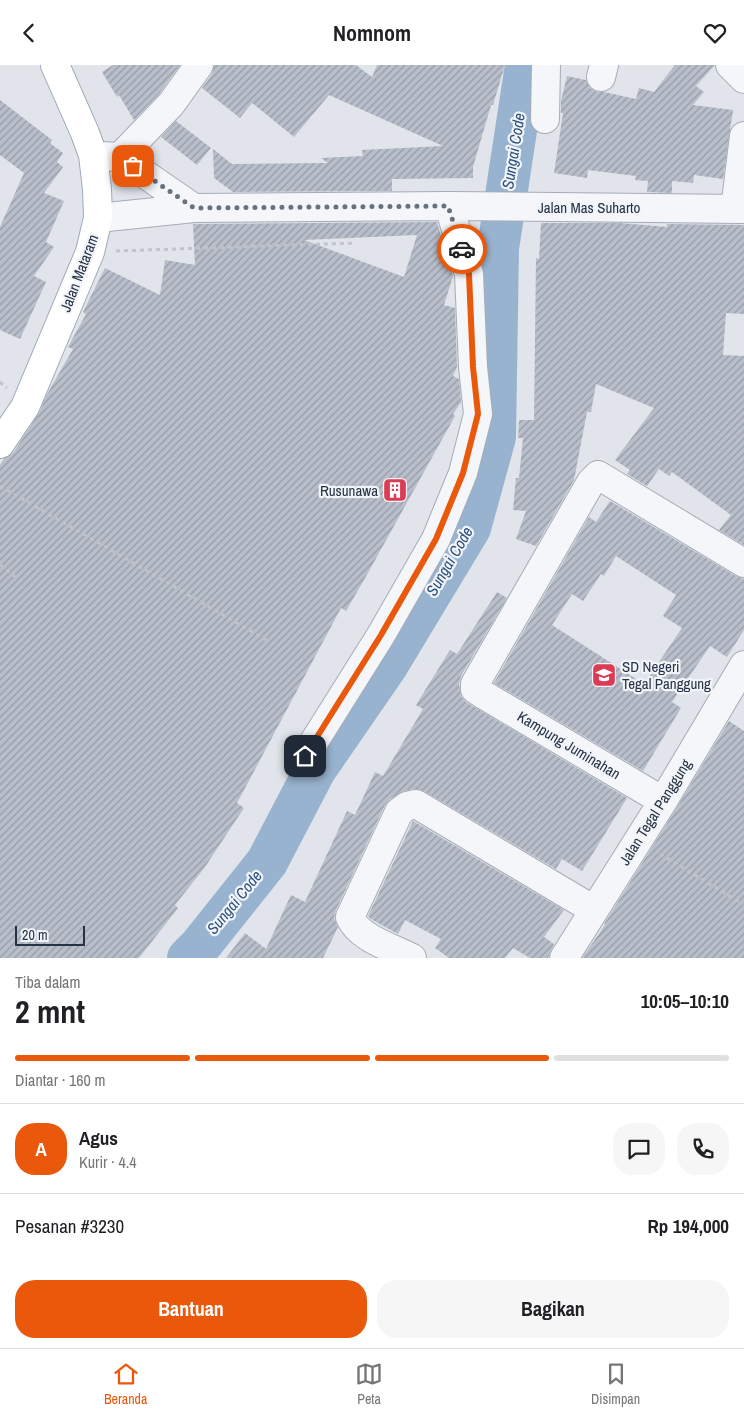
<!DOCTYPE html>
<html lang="id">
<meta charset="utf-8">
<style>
body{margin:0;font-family:"Archivo Narrow",sans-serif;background:#f6f6f6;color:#202124;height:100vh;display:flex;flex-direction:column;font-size:19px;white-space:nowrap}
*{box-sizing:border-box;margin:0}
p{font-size:16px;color:#757577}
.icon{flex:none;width:28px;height:28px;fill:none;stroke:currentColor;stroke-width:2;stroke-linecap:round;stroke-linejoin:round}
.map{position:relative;height:893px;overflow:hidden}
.details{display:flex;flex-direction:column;background:#fff;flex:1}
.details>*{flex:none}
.scale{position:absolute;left:15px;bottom:12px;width:70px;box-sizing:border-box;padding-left:5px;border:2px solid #273245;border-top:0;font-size:14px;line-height:18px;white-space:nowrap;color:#273245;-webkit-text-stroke:4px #f1f4f8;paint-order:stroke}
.pin{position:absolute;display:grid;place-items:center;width:42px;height:42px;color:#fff;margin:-21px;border-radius:10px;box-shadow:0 2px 8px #0006}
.courier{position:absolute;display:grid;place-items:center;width:50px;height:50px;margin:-25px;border:4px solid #ea580c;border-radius:50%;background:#fff;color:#222;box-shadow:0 1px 6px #0007}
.head em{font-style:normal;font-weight:700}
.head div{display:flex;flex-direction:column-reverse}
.head{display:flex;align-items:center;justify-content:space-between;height:85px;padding:0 15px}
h1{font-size:32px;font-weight:700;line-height:38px}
.bar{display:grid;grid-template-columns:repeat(4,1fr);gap:8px 5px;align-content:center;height:60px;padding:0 15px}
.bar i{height:6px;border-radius:4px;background:#e0e0e0}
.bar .on{background:#ea580c}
.bar p{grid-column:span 4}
.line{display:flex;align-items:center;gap:12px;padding:0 15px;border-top:1px solid #e0e0e0}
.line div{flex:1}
.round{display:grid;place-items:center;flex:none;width:52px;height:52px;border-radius:20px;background:#f6f6f6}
.primary-button{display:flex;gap:10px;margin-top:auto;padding:10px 15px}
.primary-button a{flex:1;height:58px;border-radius:20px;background:#ea580c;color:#fff;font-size:20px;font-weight:700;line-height:58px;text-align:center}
.primary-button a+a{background:#f6f6f6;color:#202124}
header{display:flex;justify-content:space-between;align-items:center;height:65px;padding:0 15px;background:#fff;font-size:22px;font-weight:700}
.dock{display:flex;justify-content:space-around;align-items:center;height:70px;border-top:1px solid #e0e0e0;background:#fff;font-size:14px;color:#757577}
.dock a{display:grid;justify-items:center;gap:2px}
.dock .on{color:#ea580c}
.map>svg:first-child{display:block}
</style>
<header><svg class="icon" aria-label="back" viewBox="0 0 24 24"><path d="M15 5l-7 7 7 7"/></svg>Nomnom<svg class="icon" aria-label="heart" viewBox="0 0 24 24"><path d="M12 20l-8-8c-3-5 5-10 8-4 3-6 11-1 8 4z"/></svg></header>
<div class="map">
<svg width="744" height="893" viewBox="0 0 744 893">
<defs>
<pattern id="building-hatch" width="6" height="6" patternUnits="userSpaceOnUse" patternTransform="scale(1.25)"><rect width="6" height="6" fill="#b8beca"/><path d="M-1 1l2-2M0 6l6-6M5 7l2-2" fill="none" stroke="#969ba6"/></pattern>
</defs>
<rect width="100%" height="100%" fill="#e1e5eb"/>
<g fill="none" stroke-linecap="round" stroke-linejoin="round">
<path stroke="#98b3cf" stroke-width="42" d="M188 893 200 881 267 797 315 705 388 599 470 463 495 372 498 183 526 0"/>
</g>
<path fill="url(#building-hatch)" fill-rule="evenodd" d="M113 0H180L159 29 134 55 119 30 117 32 102 7Z
M214 0H356L372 12 377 0H505L493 40H491L473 102V113L392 114V126L233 127 214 113 213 84 232 99 328 98 321 93 363 91 362 85 443 81 329 30 294 72 252 38 240 53 202 23 212 9Z
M675 0H715L696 21 704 27 693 40 733 45 723 114 694 110 693 118 672 116V128L647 127 648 116 635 115 636 111 588 105 587 113 554 108 563 48H561V36L567 11 586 15 590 23 597 27H604L636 34 639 23 654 27Z
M0 35 52 75 50 78 63 88 57 97 63 102 44 128 64 136 46 177 54 182 34 211 46 217 20 274 0 265V162L24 108 0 90Z
M176 56 211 83 197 100 161 72Z
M437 157 453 211 444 240 455 243 457 302 453 311 459 314 461 337 453 349 455 351 364 515 346 546 341 543 237 738 244 743 205 802 175 840 178 843 139 893H0V400L4 394 13 388 39 348 46 331 73 284 68 282 86 249 83 247 105 203 160 230 165 195 195 200 193 159ZM417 170 404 212 304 175Z
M541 158H620L667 162V159L744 160V249L726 248 723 290 744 291V480L719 465 731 450 672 407 669 411 659 404 647 421 627 409 630 405 615 395 654 343 596 319 591 347H587L574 415 536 481 516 474 526 446 513 445 516 413H519L523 373H518L519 355H534L536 193 539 194Z
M610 436 736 511 744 514V565L727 592 710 581 672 637 681 643 643 706 494 618 589 452 596 457ZM616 491 676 530 663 551 682 563 644 619 552 560 572 529 583 536 601 509 604 511Z
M497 527 507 533 461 611 459 619 461 631 466 637 476 643 627 733 582 806 562 794 556 804 424 726 413 724 404 726 390 734 385 740 336 845 334 853 338 862 323 893H226L245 868 266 884 291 830 305 837 347 746 355 750 375 707 383 711 423 644 416 640 450 585 457 589Z
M729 656 744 666V893H582L605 860 604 859 676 744Z
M413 756 564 845 544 872 554 879 548 893H530L513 883 505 893H449L435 883 441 874 405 855 398 869 371 854 368 851Z"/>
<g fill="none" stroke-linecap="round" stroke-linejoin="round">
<defs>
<path id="minor" d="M730 0 744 14
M601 12 604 0
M545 54 546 0
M101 91 120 92 194 143
M120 92 171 39 199 0
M735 144 744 71
M98 153 194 143 449 141 744 144
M305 691 381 570 436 474 463 408 478 349 473 302 469 209 449 141
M663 736 484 630 475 624V619L591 417 598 410 744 498
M412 893C393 883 358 873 350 852L399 747 407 741 416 739 594 845
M564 893 663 736 744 600"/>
<path id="major" d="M0 379 25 342 90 187 98 153 97 124 93 90 85 68 55 0"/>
</defs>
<use href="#minor" stroke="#a5acb6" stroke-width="30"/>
<use href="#major" stroke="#9fa9b8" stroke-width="30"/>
<path stroke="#bfc3ca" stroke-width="3" stroke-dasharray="4 4" stroke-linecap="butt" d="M116 186 356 178
M0 317 7 323
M0 421 270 577
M0 500 19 515
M660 789 743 839"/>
<use href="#minor" stroke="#f4f6f9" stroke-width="28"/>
<use href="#major" stroke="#fff" stroke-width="28"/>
</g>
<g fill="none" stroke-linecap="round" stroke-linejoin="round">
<path stroke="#68717f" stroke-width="5" stroke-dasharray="0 9" d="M133 101 194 143 448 141 462 184"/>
<path stroke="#ea580c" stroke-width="6" d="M305 691 381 570 436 474 463 408 478 349 473 302 469 209 462 184"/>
</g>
<defs>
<symbol id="building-square" viewBox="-11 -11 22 22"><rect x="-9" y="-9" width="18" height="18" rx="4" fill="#dd3a53" stroke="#f1f4f8"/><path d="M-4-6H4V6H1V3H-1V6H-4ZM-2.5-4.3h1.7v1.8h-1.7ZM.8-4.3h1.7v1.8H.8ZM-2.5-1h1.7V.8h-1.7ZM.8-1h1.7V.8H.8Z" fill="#fff"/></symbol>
<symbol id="school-square" viewBox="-11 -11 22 22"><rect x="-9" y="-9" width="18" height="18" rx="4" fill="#dd3a53" stroke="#f1f4f8"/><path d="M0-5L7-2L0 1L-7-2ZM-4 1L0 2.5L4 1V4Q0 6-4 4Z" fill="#fff"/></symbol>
</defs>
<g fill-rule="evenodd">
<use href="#building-square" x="381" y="411" width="28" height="28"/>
<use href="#school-square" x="590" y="596" width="28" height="28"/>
</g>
<g text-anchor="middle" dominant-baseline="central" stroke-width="4.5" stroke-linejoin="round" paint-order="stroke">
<g font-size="15" fill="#273245" stroke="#f1f4f8">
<text x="589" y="142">Jalan Mas Suharto</text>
<text transform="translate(79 208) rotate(-69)">Jalan Mataram</text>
<text transform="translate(569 680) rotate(31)">Kampung Juminahan</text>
<text transform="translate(655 747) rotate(-58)">Jalan Tegal Panggung</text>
</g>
<g font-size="15" fill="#273245" stroke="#f1f4f8" text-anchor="end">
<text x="378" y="425">Rusunawa</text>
<text x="622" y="601" text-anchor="start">SD Negeri<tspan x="622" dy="17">Tegal Panggung</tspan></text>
</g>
<g font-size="16" font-style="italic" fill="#2d517e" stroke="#f1f4f8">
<text transform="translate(513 86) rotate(-81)">Sungai Code</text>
<text transform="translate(449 496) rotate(-60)">Sungai Code</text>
<text transform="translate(234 837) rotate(-51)">Sungai Code</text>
</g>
</g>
</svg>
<div class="scale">20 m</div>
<div class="pin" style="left:133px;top:101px;background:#ea580c"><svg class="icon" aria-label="bag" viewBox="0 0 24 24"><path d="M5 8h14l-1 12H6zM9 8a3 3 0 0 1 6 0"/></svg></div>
<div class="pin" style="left:305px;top:691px;background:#1f2937"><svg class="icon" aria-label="home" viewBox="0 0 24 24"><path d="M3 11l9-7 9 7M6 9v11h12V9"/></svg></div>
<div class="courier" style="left:462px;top:184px"><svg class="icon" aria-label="car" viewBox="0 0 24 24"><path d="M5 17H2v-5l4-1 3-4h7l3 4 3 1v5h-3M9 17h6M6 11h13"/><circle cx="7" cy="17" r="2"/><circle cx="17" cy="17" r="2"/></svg></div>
</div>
<section class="details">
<div class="head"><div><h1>2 mnt</h1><p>Tiba dalam</p></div><em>10:05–10:10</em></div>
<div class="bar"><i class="on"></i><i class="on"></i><i class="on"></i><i></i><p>Diantar · 160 m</p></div>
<div class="line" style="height:90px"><b class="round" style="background:#ea580c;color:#fff">A</b><div><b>Agus</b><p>Kurir · 4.4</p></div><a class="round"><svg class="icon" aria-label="chat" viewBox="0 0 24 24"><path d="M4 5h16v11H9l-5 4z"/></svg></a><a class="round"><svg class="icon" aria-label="phone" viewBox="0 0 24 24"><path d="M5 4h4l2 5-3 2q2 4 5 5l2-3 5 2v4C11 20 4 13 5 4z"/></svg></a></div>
<div class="line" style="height:65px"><div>Pesanan #3230</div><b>Rp 194,000</b></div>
<div class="primary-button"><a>Bantuan</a><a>Bagikan</a></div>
</section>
<nav class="dock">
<a class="on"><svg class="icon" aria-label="home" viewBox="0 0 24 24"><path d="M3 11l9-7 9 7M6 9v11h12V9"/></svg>Beranda</a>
<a><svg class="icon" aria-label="map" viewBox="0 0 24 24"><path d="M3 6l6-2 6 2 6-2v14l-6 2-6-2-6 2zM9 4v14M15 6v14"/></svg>Peta</a>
<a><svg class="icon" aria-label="saved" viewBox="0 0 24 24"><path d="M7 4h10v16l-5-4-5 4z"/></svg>Disimpan</a>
</nav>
